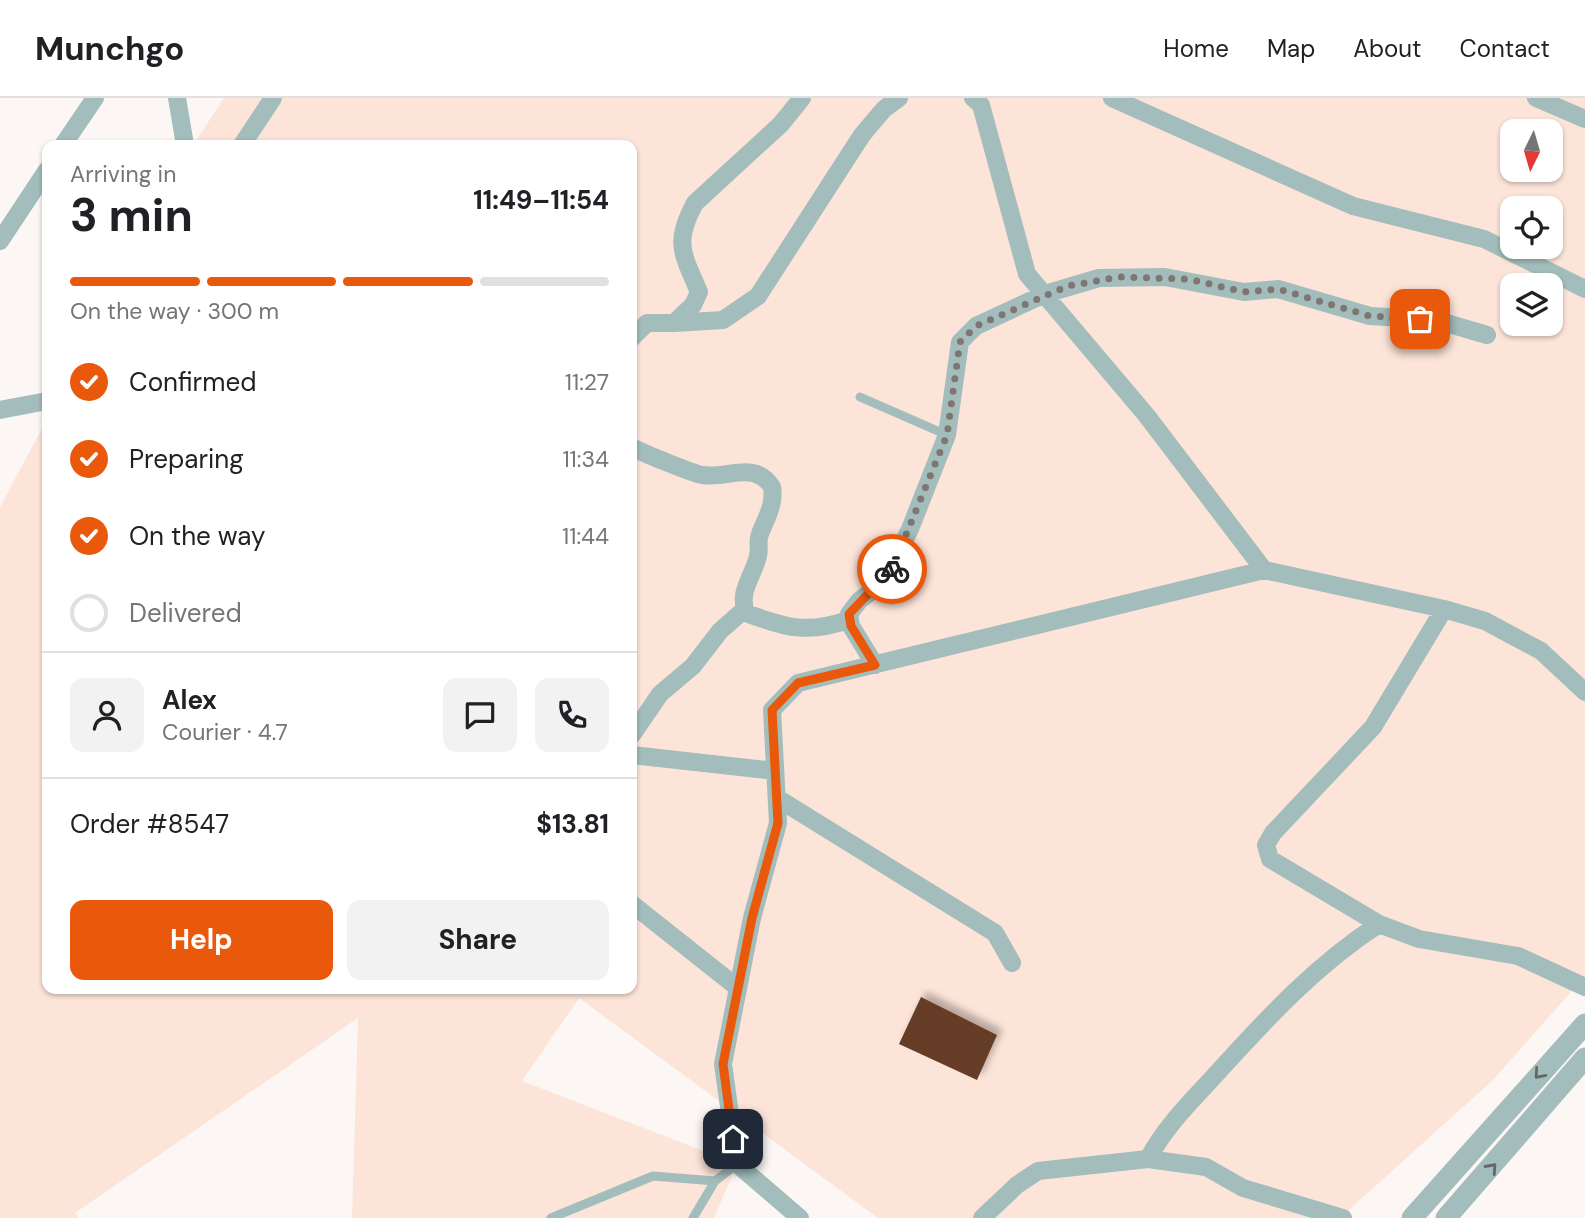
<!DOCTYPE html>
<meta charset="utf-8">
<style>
body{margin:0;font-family:"DM Sans",sans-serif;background:#f2f2f2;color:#202124;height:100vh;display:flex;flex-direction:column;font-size:26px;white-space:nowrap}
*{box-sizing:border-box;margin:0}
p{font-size:23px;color:#757577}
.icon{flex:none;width:38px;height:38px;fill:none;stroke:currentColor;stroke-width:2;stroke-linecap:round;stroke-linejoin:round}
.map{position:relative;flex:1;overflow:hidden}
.side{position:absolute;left:42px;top:42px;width:595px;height:854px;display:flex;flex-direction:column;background:#fff;border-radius:14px;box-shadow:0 2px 5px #0004}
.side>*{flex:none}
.needle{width:46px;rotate:185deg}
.tools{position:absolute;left:1500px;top:21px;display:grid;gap:14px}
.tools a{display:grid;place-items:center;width:63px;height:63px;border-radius:14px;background:#fff;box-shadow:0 2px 5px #0004;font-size:35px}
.pin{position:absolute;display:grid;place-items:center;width:60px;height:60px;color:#fff;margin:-30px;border-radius:14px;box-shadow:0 4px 10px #0006}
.courier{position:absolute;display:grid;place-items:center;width:70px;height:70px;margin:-35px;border:5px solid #ea580c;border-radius:50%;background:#fff;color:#222;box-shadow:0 2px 9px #0007}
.headline em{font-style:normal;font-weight:700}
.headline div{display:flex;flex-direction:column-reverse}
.headline{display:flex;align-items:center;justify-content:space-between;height:119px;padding:0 28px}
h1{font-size:46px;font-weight:700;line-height:52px}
.bar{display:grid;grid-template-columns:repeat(4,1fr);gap:10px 7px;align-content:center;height:84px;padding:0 28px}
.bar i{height:9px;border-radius:5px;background:#e0e0e0}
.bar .current{background:#ea580c}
.bar p{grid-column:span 4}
.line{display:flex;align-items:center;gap:18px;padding:0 28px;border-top:2px solid #e0e0e0}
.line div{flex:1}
.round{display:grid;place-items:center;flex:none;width:74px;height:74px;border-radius:14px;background:#f2f2f2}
ol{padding:0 28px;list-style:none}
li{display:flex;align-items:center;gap:21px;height:77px}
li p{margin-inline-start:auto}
li .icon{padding:7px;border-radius:50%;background:#ea580c;color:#fff;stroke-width:4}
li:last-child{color:#757577}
li i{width:38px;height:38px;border:4px solid #e0e0e0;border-radius:50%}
.action{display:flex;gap:14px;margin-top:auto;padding:14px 28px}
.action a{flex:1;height:80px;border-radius:14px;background:#ea580c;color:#fff;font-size:28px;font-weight:700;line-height:80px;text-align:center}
.action a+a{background:#f2f2f2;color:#202124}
header{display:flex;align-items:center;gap:42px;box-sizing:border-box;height:98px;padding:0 35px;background:#fff;border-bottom:2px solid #e0e0e0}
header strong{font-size:33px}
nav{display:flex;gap:38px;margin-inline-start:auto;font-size:24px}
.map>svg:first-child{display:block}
</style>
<header>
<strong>Munchgo</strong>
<nav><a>Home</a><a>Map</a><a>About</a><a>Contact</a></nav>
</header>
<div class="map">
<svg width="1585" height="1120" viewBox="0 0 1585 1120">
<defs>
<filter id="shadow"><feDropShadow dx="5.5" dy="-5.5" stdDeviation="3.5" flood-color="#0004"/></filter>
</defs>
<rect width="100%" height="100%" fill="#fcf7f4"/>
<path fill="#fce4d8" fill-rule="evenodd" d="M224 0H1585V878L1493 982 1340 1120H878L579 900 522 983 737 1066 714 1120H352L358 920 75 1115 78 1120H0V409L47 321V891H632V47H193ZM1512 33H1550V72H1512ZM1512 110H1550V149H1512ZM1512 187H1550V226H1512Z"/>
<path fill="#653d27" filter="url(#shadow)" d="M921 899 997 937 977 982 899 946Z"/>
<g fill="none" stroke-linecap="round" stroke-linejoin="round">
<path stroke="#a2bdbb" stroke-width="9" d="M860 299 947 337
M551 1120 653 1078 715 1083
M693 1120 715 1083 737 1066"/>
<path stroke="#a2bdbb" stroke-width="18" d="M177 0 185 47
M973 0 981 7 1027 176 1147 318 1264 472
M1112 0 1353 108 1484 141 1585 191
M1536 0 1585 21
M63 47 95 0
M242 47 273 0
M0 143 47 72
M674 225 723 222 758 198 862 37 884 11 899 0
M632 240 647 225H674L693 207 699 194C683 156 673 145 695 105L781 26 802 0
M0 312 47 303
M632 349C640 354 692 375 702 377 728 381 755 362 772 389 775 407 766 420 760 436 757 443 760 451 758 458 753 479 738 493 746 515 786 530 808 536 848 522
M1444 511 1373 629 1273 735 1266 747 1270 761 1379 826 1419 841 1518 858 1585 889
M875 567 851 528 849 516 859 503 885 482 910 431 947 337 960 244 976 228 1045 196 1099 180 1165 179 1244 194 1278 191 1370 218 1436 222 1487 237
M632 637 660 596 693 568 720 533 745 511
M632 657 775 673
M777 700 995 835 1012 865
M632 806 738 890
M1148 1061C1167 1026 1191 1004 1218 974 1268 919 1316 867 1379 826
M800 1120 737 1066 723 966 752 820 778 725 772 612 798 585 1264 472 1444 511 1485 523 1541 553 1585 594
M982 1120 1017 1087 1038 1073 1148 1061 1206 1069 1243 1090 1343 1120"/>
<path stroke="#a2bdbb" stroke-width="21" d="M1412 1120 1585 926
M1446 1120 1585 960"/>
</g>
<defs><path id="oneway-chevron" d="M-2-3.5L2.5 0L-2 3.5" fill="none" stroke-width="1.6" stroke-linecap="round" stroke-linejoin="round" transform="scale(1.75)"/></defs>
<g stroke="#646965">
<use href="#oneway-chevron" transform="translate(1539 976) rotate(131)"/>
<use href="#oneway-chevron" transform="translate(1492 1070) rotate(-48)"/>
</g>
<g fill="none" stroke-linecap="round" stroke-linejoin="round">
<path stroke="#7f7672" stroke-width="7" stroke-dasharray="0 12.6" d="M892 471 947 337 960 244 976 228 1068 188 1119 179 1188 181 1244 194 1278 191 1370 218 1420 221"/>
<path stroke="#ea580c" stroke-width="9" d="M733 1041 723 966 752 820 778 725 772 612 798 585 875 567 851 528 849 516 892 471"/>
</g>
</svg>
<div class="tools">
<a><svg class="needle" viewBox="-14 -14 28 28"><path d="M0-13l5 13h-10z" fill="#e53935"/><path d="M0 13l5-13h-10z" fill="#757577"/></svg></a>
<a><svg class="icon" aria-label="locate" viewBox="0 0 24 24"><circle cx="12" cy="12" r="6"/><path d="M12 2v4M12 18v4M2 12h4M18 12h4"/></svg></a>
<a><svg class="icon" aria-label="layers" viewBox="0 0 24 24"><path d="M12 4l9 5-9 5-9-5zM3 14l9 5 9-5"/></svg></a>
</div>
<div class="pin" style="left:1420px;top:221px;background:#ea580c"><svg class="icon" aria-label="bag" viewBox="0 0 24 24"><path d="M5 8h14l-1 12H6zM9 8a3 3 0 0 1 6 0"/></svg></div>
<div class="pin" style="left:733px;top:1041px;background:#1f2937"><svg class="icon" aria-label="home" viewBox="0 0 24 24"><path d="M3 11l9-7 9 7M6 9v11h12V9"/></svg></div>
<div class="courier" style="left:892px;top:471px"><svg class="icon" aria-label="bike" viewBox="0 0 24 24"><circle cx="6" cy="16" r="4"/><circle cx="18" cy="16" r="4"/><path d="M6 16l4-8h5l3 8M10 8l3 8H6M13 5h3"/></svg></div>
<section class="side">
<div class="headline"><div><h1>3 min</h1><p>Arriving in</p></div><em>11:49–11:54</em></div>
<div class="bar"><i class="current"></i><i class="current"></i><i class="current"></i><i></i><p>On the way · 300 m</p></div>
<ol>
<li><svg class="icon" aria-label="check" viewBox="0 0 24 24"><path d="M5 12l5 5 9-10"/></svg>Confirmed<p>11:27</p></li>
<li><svg class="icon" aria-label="check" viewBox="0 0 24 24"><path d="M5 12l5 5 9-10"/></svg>Preparing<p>11:34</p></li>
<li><svg class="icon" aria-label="check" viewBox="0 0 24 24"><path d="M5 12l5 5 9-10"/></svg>On the way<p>11:44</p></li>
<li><i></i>Delivered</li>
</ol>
<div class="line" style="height:126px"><a class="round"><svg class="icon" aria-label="person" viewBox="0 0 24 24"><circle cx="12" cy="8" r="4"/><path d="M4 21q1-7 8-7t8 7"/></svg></a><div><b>Alex</b><p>Courier · 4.7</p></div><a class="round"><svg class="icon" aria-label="chat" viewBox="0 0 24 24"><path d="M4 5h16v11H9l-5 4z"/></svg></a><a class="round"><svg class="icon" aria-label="phone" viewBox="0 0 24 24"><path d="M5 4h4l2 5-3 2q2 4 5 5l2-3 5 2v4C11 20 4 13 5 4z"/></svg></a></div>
<div class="line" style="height:91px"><div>Order #8547</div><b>$13.81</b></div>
<div class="action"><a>Help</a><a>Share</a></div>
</section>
</div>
